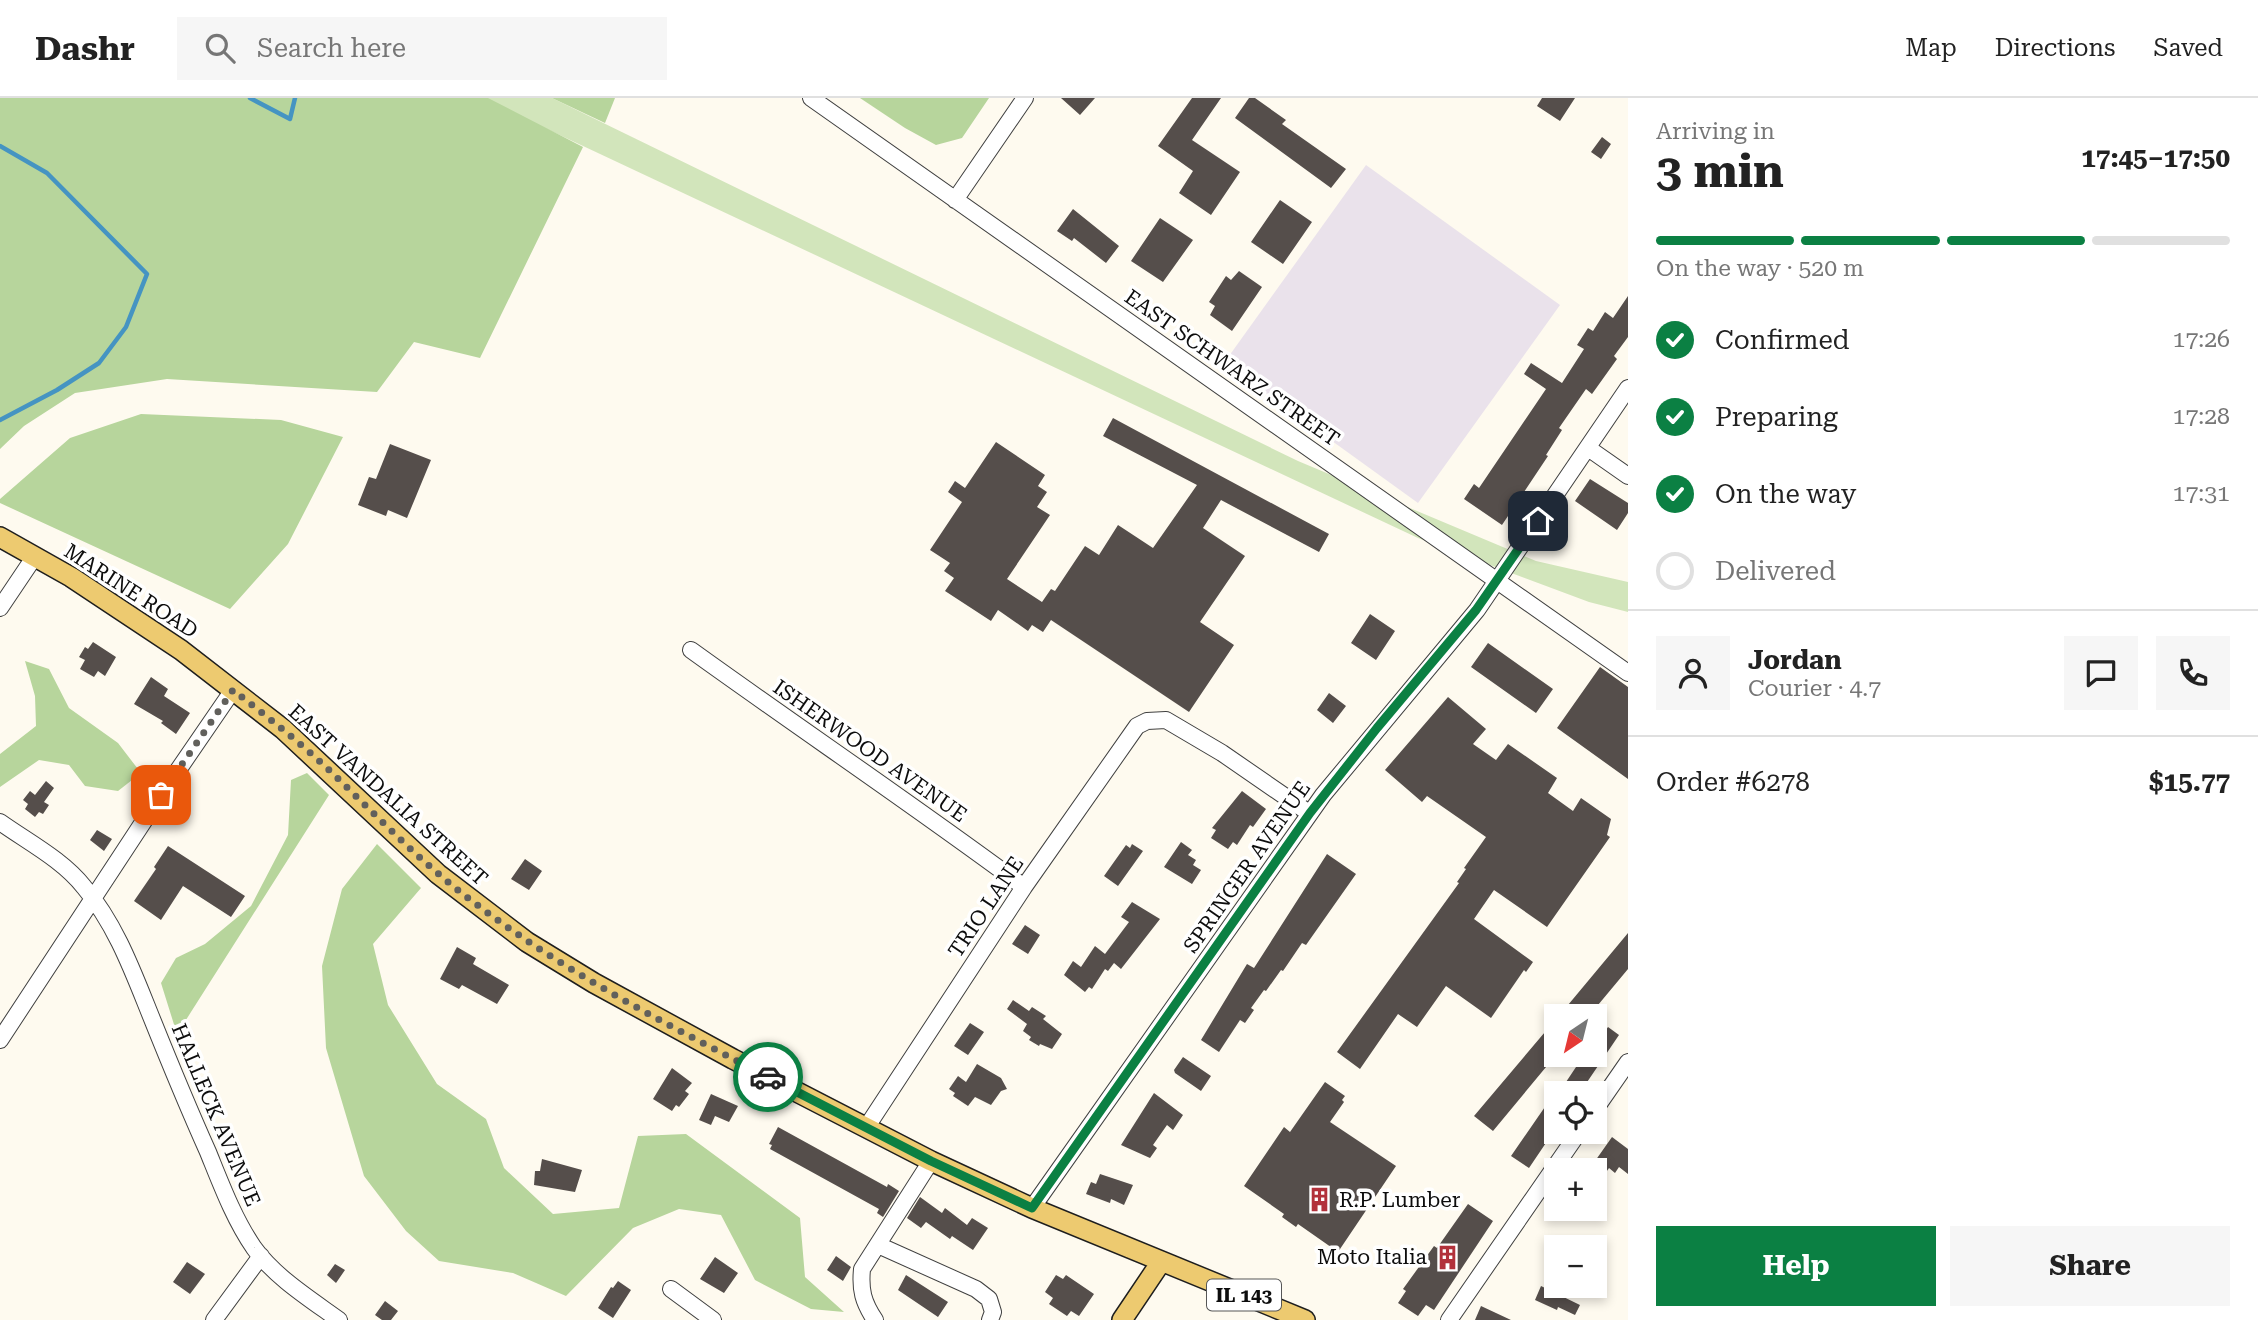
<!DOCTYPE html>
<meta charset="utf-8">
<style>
body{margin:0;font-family:"Roboto Serif",serif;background:#f6f6f6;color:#222;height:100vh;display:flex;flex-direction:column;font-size:26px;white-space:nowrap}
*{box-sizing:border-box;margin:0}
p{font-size:23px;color:#767676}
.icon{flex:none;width:38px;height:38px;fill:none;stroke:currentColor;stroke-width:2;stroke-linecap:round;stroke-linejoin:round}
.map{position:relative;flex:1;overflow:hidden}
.drawer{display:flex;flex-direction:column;background:#fff;width:630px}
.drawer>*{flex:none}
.needle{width:46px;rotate:215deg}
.buttons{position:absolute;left:1544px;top:906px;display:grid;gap:14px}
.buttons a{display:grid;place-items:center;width:63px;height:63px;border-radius:0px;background:#fff;box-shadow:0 4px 10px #0003;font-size:35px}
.pin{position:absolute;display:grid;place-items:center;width:60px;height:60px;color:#fff;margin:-30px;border-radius:14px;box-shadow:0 4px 10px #0006}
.courier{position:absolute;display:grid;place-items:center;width:70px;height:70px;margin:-35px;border:5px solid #0b8043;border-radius:50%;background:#fff;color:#222;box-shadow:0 2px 9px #0007}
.headline em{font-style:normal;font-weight:700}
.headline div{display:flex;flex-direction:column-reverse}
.headline{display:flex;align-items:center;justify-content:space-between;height:119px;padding:0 28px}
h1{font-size:46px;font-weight:700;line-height:52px}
.bar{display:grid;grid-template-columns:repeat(4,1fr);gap:10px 7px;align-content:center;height:84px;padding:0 28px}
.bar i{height:9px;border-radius:5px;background:#e0e0e0}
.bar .selected{background:#0b8043}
.bar p{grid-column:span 4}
.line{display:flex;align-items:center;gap:18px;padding:0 28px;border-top:2px solid #e0e0e0}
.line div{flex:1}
.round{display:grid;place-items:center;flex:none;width:74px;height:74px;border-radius:0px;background:#f6f6f6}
ol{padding:0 28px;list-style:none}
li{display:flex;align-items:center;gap:21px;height:77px}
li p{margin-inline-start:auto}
li .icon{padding:7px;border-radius:50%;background:#0b8043;color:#fff;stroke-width:4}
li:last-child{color:#767676}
li i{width:38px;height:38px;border:4px solid #e0e0e0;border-radius:50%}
.action{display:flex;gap:14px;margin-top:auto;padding:14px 28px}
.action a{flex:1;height:80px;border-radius:0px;background:#0b8043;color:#fff;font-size:28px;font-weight:700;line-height:80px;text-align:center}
.action a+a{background:#f6f6f6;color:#222}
header{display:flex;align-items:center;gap:42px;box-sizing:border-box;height:98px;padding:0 35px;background:#fff;border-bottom:2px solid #e0e0e0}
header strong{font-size:33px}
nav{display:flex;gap:38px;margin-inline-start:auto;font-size:24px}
.search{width:490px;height:63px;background:#f6f6f6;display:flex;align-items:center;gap:18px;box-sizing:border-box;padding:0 24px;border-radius:0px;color:#767676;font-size:26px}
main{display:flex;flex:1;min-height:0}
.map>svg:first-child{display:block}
</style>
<header>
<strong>Dashr</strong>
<div class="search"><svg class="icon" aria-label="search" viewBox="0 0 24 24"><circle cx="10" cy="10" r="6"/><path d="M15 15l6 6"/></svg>Search here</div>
<nav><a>Map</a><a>Directions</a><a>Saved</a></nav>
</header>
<main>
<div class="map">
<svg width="1628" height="1222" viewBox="0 0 1628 1222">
<rect width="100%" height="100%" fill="#fefaef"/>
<path fill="#eae2eb" d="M1366 67 1560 207 1418 405 1224 265Z"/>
<path fill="#d2e5bb" d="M481 0H552L1298 363 1536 463 1628 484V514L1589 504 1418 440Z"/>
<path fill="#b7d59c" d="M0 0H488L583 49 480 260 414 244 377 294 167 281 75 295 24 328 0 351Z
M552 0H615L605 25Z
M860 0H989L962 40 936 47 905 30Z
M141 316 281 322 343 339 288 446 230 511 0 405V401L70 340Z
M25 563 49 571 69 610 118 645 141 675 118 693 85 688 69 667 39 662 0 689V656L36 628 35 598Z
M307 675 329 697 177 936 161 885 176 860 205 846 251 808 288 737 291 682Z
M377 746 421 790 373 846 388 907 437 986 486 1021 504 1070 553 1116 619 1110 638 1038 686 1036 800 1120 805 1179 844 1214 811 1211 755 1182 721 1117 679 1111 633 1130 566 1198 513 1175 439 1163 406 1133 364 1078 326 950 322 868 342 791Z"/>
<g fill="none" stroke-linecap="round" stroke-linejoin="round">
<path stroke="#4594c2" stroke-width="4.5" d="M250 0 290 21 295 0
M0 48 47 75 147 176 126 229 99 265 57 292 0 322"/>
</g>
<path fill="#554e4b" d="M1061 0H1095L1080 17Z
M1192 0H1221L1192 42 1240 74 1211 117 1179 95 1193 73 1158 48Z
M1249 0H1255L1286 22 1282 26 1346 71 1331 90 1235 20Z
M1542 0H1575L1560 23 1537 8Z
M1602 39 1611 46 1601 61 1591 54Z
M1280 102 1312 124 1283 166 1251 144Z
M1073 111 1119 148 1106 165 1074 140 1072 143 1057 133Z
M1160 120 1193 142 1163 184 1131 163Z
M1239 173 1262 189 1232 233 1210 217 1215 208 1209 204 1226 178 1231 182Z
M1628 198V239L1614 258 1617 261 1592 296 1586 291 1559 330 1562 332 1546 357 1548 358 1502 427 1464 401 1474 386 1479 390 1546 291 1524 276 1531 265 1562 285 1584 251 1577 247 1588 230 1593 233 1605 214 1613 220Z
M1113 320 1329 436 1319 454 1221 402 1203 430 1245 458 1200 524 1234 547 1189 614 1051 522 1043 534 1032 527 1028 533 998 512 991 523 945 493 954 480 944 473 950 465 930 452 962 404 948 394 955 383 965 390 996 344 1045 377 1038 388 1047 394 1037 409 1050 417 1007 481 1042 504 1051 491 1055 493 1085 448 1099 457 1118 427 1153 450 1197 387 1103 338Z
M390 346 431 362 407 420 388 412 386 418 358 407 369 379 376 381Z
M1590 381 1628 405V415L1617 432 1575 403Z
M1370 516 1395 533 1376 562 1351 545Z
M93 544 116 559 105 578 98 573 94 579 80 571 85 562 79 559 85 549 88 551Z
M1488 545 1553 591 1536 615 1471 569Z
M1600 569 1628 589V681L1557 630Z
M151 579 168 591 164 598 190 615 176 636 161 625 163 623 134 606Z
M1329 595 1346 608 1333 625 1317 612Z
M1448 599 1486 631 1473 646 1496 662 1508 646 1557 680 1548 695 1573 713 1581 700 1611 721 1607 737 1610 739 1547 829 1494 792 1474 821 1533 864 1526 874 1524 872 1491 920 1446 888 1417 929 1398 916 1360 971 1337 954 1459 785 1457 784 1466 771 1464 770 1486 739 1427 698 1422 704 1385 672Z
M46 683 54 690 44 704 49 707 43 716 39 714 35 719 25 711 28 706 23 702 30 693 35 697Z
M1242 693 1266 711 1253 729 1250 727 1237 747 1233 744 1228 751 1211 740 1216 732 1212 730Z
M97 732 112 741 104 753 90 742Z
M1181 744 1192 752 1188 757 1196 762 1193 767 1201 772 1192 786 1164 769Z
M1132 746 1143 753 1118 788 1104 778 1126 747 1130 750Z
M168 748 245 798 231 819 183 788 161 822 134 803 156 771 154 769Z
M1327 756 1356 776 1306 847 1302 845 1283 873 1281 872 1266 893 1264 892 1251 910 1254 912 1245 925 1240 922 1219 954 1201 942 1247 866 1254 870Z
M525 761 542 773 529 792 511 781Z
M1132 804 1160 821 1121 871 1114 865 1108 873 1105 871 1092 891 1089 889 1085 894 1064 877 1073 863 1081 869 1095 848 1105 856 1129 824 1121 819Z
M1025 827 1040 837 1028 856 1012 846Z
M1628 835V871L1588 919H1558Z
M457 849 476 860 473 866 509 887 497 906 462 887 459 891 440 881Z
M1013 902 1029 913 1032 909 1046 918 1043 921 1062 936 1052 951 1040 946 1039 948 1029 942 1031 939 1023 933 1027 926 1007 911Z
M1556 921V957L1493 1033 1474 1018Z
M970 925 984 934 968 957 954 948Z
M1608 929 1619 937 1579 996H1558L1584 957H1594V949Z
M1183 959 1211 978 1201 993 1175 975 1174 972Z
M977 966 1001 980 1007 991 1001 993 991 1007 975 999 968 1008 953 998 955 995 949 991 958 978 966 984Z
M672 970 692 985 685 993 689 996 679 1009 676 1007 672 1013 653 1001Z
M1325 984 1345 998 1342 1002 1344 1004 1330 1024 1396 1068 1338 1154 1298 1126 1296 1129 1282 1119 1284 1116 1244 1088 1284 1029 1290 1034Z
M1154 995 1183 1017 1173 1032 1167 1027 1153 1047 1157 1050 1150 1060 1121 1047Z
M711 996 738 1008 729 1024 715 1018 711 1027 699 1022Z
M1549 1003 1556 1008V1030L1529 1070 1511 1058Z
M778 1029 887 1089 888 1086 899 1093 883 1119 877 1115 879 1111 770 1051 772 1047 769 1046Z
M1612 1039 1628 1051V1076L1619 1069 1615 1075 1609 1070 1594 1092V1073H1588Z
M542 1061 582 1072 575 1094 534 1087 535 1073H540Z
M1100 1076 1133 1087 1124 1107 1111 1101 1110 1105 1086 1096 1091 1084 1096 1086Z
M920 1099 942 1115 945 1110 967 1127 972 1120 988 1130 973 1152 952 1138 950 1141 926 1124 921 1130 907 1120Z
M1468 1106 1493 1123 1434 1212 1426 1207 1418 1218 1398 1205 1406 1193 1403 1191 1434 1148 1437 1150Z
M836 1158 851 1169 843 1183 827 1172Z
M715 1159 738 1175 724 1195 700 1181Z
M187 1164 205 1176 190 1196 173 1184Z
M335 1166 345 1172 336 1185 327 1177Z
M906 1177 948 1204 938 1219 898 1192Z
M1056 1177 1063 1181 1066 1177 1094 1196 1079 1218 1071 1213 1067 1218 1049 1206 1053 1200 1045 1194Z
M618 1183 631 1192 613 1220 598 1210 611 1189 613 1190Z
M1541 1188 1580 1207 1575 1217 1558 1209 1557 1212 1535 1202Z
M385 1203 398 1213 391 1222H382L375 1217Z
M1481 1208 1511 1222H1475Z"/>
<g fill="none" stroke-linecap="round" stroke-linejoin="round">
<defs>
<path id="minor" d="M811 0 1628 575
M955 102 1025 0
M1588 350 1628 378
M0 510 35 458
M691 552C802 632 915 708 1024 789
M0 724C28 744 63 762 84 789 113 823 130 866 146 906 166 956 186 1005 208 1054 221 1086 234 1121 254 1150 275 1179 310 1201 339 1222
M0 942 161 697 233 592
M1594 1013 1628 964
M866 1030 1024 789 1137 628 1147 623 1166 622 1222 655 1309 715
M1032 1110 1323 697 1477 512 1628 290
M878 1147 976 1191 989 1201 993 1214 990 1222
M671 1191 713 1222
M214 1222 261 1158
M875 1222C863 1204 860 1192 862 1171L931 1063
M1449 1222 1579 1034"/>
<path id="major" d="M0 439 71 479 181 552 283 631 438 776 527 844 594 885 733 961 931 1063 1032 1110 1305 1222
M1122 1222 1161 1164"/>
</defs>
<use href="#minor" stroke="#404040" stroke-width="18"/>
<use href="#major" stroke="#1e1e1e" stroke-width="22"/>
<use href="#minor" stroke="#fff" stroke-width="16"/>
<use href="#major" stroke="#edca70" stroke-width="19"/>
</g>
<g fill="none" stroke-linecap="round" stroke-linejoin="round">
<path stroke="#61605c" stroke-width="7" stroke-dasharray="0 12.6" d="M161 697 233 592C265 617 297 642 327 670 376 717 422 766 476 806 566 875 668 927 768 979"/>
<path stroke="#0b8043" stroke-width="9" d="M768 979 931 1063 1032 1110 1310 715 1377 630 1476 512 1538 423"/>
</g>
<defs>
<symbol id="building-bare" viewBox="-9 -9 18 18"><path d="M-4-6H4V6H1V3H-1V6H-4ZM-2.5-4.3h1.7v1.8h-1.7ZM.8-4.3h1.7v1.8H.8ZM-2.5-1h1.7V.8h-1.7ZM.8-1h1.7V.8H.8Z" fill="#b2313b" stroke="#fff" stroke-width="2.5" paint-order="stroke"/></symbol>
</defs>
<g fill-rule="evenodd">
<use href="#building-bare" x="1302" y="1084" width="35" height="35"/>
<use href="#building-bare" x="1430" y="1142" width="35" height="35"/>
</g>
<g text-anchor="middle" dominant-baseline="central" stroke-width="7" stroke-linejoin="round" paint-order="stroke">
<rect fill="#fff" stroke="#565656" stroke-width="2" x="1207" y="1181.5" width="74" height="31" rx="5"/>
<g font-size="19" font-weight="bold" fill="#0d0d0d">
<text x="1244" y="1197">IL 143</text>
</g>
<g font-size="21" fill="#0d0d0d" stroke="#fff">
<text transform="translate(1232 270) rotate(35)">EAST SCHWARZ STREET</text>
<text transform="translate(131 493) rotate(33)">MARINE ROAD</text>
<text transform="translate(870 653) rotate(35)">ISHERWOOD AVENUE</text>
<text transform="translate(388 697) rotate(42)">EAST VANDALIA STREET</text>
<text transform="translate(1247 769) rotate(-55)">SPRINGER AVENUE</text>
<text transform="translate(986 809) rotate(-56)">TRIO LANE</text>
<text transform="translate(216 1017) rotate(67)">HALLECK AVENUE</text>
</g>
<g font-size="21" fill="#0d0d0d" stroke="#fff" text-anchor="start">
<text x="1339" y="1102">R.P. Lumber</text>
<text x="1427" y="1159" text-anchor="end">Moto Italia</text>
</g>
</g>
</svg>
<div class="buttons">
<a><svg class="needle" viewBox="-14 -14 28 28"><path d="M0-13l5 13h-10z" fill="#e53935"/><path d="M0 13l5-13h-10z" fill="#767676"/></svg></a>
<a><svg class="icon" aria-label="locate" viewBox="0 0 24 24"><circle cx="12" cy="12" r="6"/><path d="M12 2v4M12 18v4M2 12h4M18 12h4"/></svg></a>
<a>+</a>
<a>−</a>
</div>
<div class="pin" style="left:161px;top:697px;background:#ea580c"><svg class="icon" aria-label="bag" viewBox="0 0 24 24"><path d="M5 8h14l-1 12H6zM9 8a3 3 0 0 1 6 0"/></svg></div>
<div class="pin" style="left:1538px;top:423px;background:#1f2937"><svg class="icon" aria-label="home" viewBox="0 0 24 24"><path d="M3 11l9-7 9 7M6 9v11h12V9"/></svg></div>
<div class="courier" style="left:768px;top:979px"><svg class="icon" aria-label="car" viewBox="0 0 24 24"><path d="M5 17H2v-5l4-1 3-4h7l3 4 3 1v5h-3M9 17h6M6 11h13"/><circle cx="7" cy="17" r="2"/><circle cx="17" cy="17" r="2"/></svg></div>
</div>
<section class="drawer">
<div class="headline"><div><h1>3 min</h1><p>Arriving in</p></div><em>17:45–17:50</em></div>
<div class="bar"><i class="selected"></i><i class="selected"></i><i class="selected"></i><i></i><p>On the way · 520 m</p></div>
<ol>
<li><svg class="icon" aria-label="check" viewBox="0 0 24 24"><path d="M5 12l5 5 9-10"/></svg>Confirmed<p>17:26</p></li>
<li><svg class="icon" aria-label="check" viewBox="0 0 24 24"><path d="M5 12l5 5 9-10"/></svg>Preparing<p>17:28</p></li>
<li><svg class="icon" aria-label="check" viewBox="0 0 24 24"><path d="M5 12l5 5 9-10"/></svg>On the way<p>17:31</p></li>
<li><i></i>Delivered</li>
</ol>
<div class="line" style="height:126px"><a class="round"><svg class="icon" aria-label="person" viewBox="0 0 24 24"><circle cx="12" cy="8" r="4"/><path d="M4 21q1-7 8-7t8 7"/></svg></a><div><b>Jordan</b><p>Courier · 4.7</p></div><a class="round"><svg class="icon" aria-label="chat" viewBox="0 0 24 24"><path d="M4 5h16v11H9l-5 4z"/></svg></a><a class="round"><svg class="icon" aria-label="phone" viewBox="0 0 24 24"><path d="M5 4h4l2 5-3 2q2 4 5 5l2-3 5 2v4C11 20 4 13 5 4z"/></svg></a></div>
<div class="line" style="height:91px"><div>Order #6278</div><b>$15.77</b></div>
<div class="action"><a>Help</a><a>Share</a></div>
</section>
</main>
